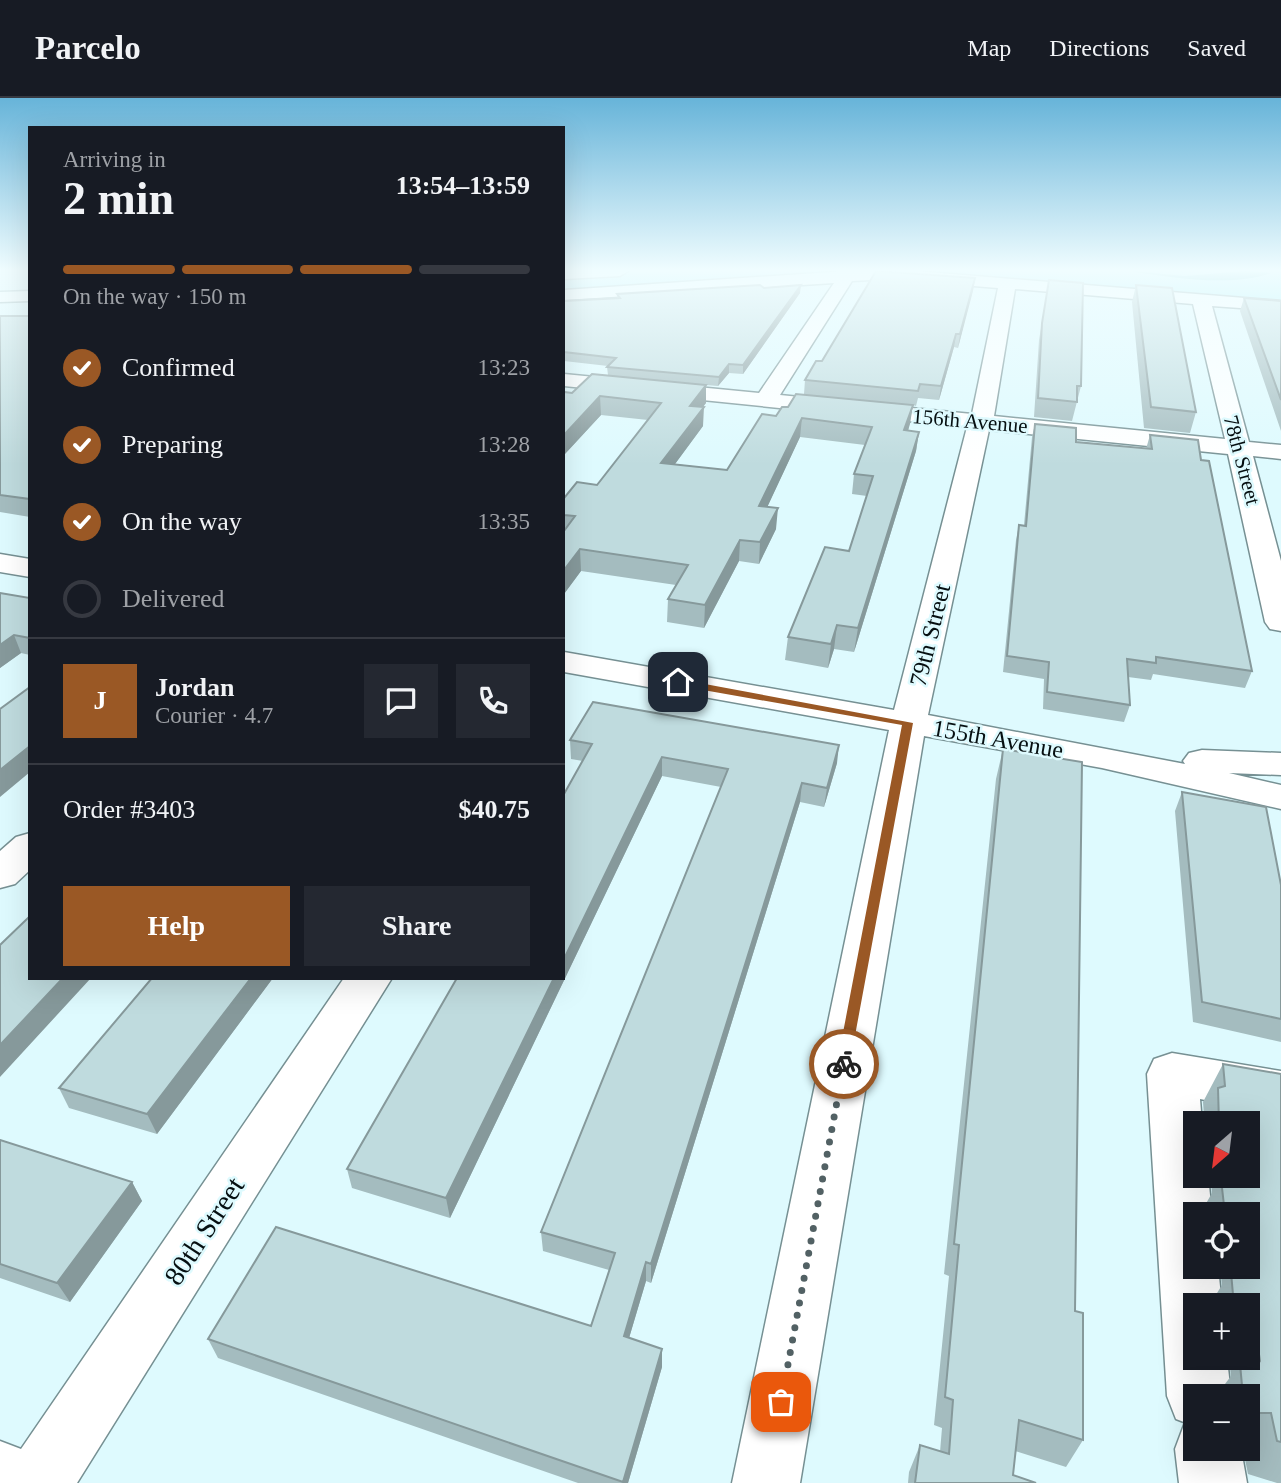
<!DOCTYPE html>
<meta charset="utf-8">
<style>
body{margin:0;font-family:"Times New Roman",serif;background:#242831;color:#f1f3f6;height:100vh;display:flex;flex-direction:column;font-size:26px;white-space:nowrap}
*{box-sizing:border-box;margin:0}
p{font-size:23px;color:#9ea1a6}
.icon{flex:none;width:38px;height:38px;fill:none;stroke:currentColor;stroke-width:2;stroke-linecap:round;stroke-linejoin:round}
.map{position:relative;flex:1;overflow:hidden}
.sheet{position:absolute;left:28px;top:28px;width:537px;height:854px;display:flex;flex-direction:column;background:#171b24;border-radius:0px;box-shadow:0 7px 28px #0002}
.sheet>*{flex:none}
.needle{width:46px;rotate:208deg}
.fabs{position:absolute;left:1183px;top:1013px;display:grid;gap:14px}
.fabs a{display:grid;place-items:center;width:77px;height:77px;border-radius:0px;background:#171b24;box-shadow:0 7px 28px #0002;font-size:35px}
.pin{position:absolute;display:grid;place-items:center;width:60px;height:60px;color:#fff;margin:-30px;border-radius:14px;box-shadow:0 4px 10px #0006}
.courier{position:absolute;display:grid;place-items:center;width:70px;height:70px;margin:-35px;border:5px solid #9a5825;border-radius:50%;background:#fff;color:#222;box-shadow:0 2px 9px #0007}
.overview em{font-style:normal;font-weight:800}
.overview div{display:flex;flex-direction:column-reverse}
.overview{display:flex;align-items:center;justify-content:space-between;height:119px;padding:0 35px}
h1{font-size:46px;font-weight:800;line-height:52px}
.bar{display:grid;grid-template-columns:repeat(4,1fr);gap:10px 7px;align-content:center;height:84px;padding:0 35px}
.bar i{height:9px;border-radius:5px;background:#363941}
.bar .on{background:#9a5825}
.bar p{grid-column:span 4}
.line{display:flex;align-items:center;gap:18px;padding:0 35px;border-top:2px solid #363941}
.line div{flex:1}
.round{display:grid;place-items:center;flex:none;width:74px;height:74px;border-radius:0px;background:#242831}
ol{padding:0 35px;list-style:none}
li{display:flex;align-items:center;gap:21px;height:77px}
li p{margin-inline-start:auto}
li .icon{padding:7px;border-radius:50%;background:#9a5825;color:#fff;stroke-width:4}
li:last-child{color:#9ea1a6}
li i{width:38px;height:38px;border:4px solid #363941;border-radius:50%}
.primary-button{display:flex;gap:14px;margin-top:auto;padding:14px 35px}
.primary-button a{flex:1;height:80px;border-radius:0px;background:#9a5825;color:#fff;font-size:28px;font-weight:800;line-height:80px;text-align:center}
.primary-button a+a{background:#242831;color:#f1f3f6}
header{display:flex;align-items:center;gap:42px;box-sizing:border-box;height:98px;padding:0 35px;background:#171b24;border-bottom:2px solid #363941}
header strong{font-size:33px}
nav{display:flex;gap:38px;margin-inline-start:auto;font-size:24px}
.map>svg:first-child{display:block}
</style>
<header>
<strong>Parcelo</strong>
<nav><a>Map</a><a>Directions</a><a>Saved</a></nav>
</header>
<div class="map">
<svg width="1281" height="1385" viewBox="0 0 1281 1385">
<rect width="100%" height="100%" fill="#defafe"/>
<path fill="#a4f0f9" d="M676 173H822L824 175 564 193V179Z
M898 173H1281V204Z"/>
<path fill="#45b5c2" d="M1131 173 1185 178 1245 173 1271 175C1233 189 1170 180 1131 173Z"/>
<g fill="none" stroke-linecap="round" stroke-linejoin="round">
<defs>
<path id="minor" d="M847 173H915L1281 203V213L1212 208 1249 344 1281 347V361L1253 358 1281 463V533L1270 531 1265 524 1228 356 989 332 928 617 1185 666 1183 663 1189 655 1202 652 1281 655V677L1229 675 1281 687V711L1102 670 924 638 800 1385H732L889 632 564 574V554L894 612 967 329 564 288V276L759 295 834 185 564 202V192ZM889 181 998 190 972 316 780 297 852 183ZM1015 191 1193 206 1225 341 994 318Z
M0 456 30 461V479L0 474Z
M30 735V772L15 786 0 790V753L16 739Z
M344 880H392L77 1385H0V1343L21 1351Z
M1172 955 1281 973V1017L1200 1001 1202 1026H1195V1078H1208L1212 1116H1195V1169H1218L1222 1208H1195V1260H1227L1231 1298H1195V1351H1241L1247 1385H1179L1175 1351 1184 1327 1189 1326 1176 1321 1167 1298 1147 976 1154 961Z"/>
<path id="highway" d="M564 173H628L620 178 564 181Z
M30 193V203L0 204V194Z"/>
</defs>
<use href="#minor" stroke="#769093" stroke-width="3"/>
<use href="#highway" stroke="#769093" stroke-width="3"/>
<use href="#minor" fill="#fff" fill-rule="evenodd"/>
<use href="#highway" fill="#fff" fill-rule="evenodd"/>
</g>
<path fill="#a4bcbf" d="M975 180 958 250 954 249 939 302 918 300 916 308 913 307 908 333 919 334 916 353 854 554 834 551 828 570 785 562 788 539 849 453 867 398 852 396 854 376 865 347 800 339 767 409 776 431 759 466 739 463 704 530 667 524 668 501 676 487 581 473 564 496V400L597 387 648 322 601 317 564 357V294L572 295 608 277 607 269 608 268 564 263V203L617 200V196L764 190 800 195 743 276 729 275 718 288 706 287V305L703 309V328L675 366 727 372 776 318 804 296 805 282 822 263Z
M1049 182 1081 288 1072 323 1034 319 1039 242Z
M1136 187 1196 314 1190 335 1144 330 1132 204Z
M1244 200 1281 203V333L1240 213Z
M0 218H30V419L0 414Z
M1035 326 1076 344 1146 351 1150 337 1201 362 1252 573 1245 590 1153 576 1151 582 1128 579 1130 607 1124 624 1043 611 1044 581 1003 574 1016 442 1019 427H1024L1032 339Z
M0 495 30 500V557L21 555 0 570Z
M570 642 837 665 824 709 800 704 651 1185 646 1183 629 1240 662 1251V1269L628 1385H578L218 1260 208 1241 591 1228 609 1172 543 1153 541 1134 721 689 662 678 450 1120 352 1090 347 1071 583 663 571 661Z
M1003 651 1075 1213 1083 1342 1066 1369 1015 1353 1013 1377 1036 1385H908L909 1374 920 1347 940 1354 942 1330 934 1327 949 1178 944 1176 996 681Z
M1182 694 1281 787V944L1193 924 1175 713Z
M152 880H273L157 1036 69 1010 59 990Z
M1223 966 1281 976V1385H1277L1248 1376 1243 1351H1248V1298H1216L1231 1278 1229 1260H1248V1208H1209L1222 1187 1220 1169H1248V1116H1200L1212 1095 1211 1078H1248V1026H1199L1204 1017 1203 1004Z
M0 1042 132 1084 142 1103 70 1204 0 1180Z"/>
<path fill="#86999b" d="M975 180 973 193 958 250 960 236Z
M801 187 800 195 743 276V267Z
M956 236 954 249 939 302 941 288Z
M729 266V275L718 288 719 279Z
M706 287V305L689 326 690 308Z
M600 298 601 317 564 357V337Z
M913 307 910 326 902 352 904 332Z
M704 309 703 328 661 385V365Z
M802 320 800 339 758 429 759 408Z
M919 334 916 353 854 554 858 530Z
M778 410 776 431 759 466 760 444Z
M740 442 739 463 704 530 705 507Z
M580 451 581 473 564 496V472Z
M837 527 834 551 828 570 831 546Z
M14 537 21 555 0 570V547Z
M839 647 837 665 824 709 827 690Z
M30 648V674L0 699V672Z
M662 659V678L450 1120 446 1100 554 880H564V861Z
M802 685 800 704 651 1185V1166Z
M63 880H91L0 979V947Z
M251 880H273L157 1036 147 1016Z
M132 1084 142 1103 70 1204 57 1185Z
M646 1164V1183L624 1257V1238Z
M662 1251V1269L628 1385H623Z"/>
<path fill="#bfdbde" stroke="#86999b" stroke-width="2" d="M876 173 975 180 960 236H956L941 288 920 286 918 293 805 282 816 263H822Z
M1049 182 1083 185 1081 288H1077V304L1038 300 1042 225Z
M760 187 764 190 801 187 743 267 729 266 719 279 607 269 616 260 564 254V203L620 200 617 196Z
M1136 187 1172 190 1196 314 1151 309Z
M1244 200 1281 203V302Z
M0 218H30V401L0 397Z
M592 276 706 287 690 308 704 309 661 365 727 372 762 316 776 318 782 309H788L796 296 913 307 904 332 919 334 858 530 837 527 831 546 788 539 825 449 849 453 873 378 854 376 872 329 802 320 759 408 778 410 760 444 740 442 705 507 668 501 688 467 580 451 564 472V433L575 418 564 417V400L577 384 597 387 661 305 600 298 564 337V294L572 295Z
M1035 326 1076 330V344L1152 351 1150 337 1198 342 1201 362 1209 363 1252 573 1156 559V565L1127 561 1130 607 1047 594 1049 564 1007 558 1019 427 1026 428Z
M0 495 30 500V540L14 537 0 547Z
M30 589V648L0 672V611Z
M593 604 839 647 827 690 802 685 651 1166 646 1164 624 1238 662 1251 623 1384 208 1241 276 1129 591 1228 615 1155 541 1134 728 671 662 659 564 861V696L592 646 570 642Z
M1003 651 1082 664 1075 1213 1083 1215V1342L1019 1322 1013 1377 1036 1385H915L920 1347 949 1356 953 1302 945 1299 959 1147 954 1146Z
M1182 694 1266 709 1281 787V921L1202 904Z
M30 818V880H63L0 947V847Z
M152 880H251L147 1016 59 990Z
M457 880H554L446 1100 347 1071Z
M1223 966 1281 976V1344L1277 1343 1271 1315H1259L1258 1307 1248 1304V1298H1243L1240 1266H1258L1260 1263 1254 1222H1248V1208H1234L1231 1174H1247L1249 1171 1248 1161V1116H1225L1221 1081 1237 1078H1248V1026H1219L1218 990 1225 988Z
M0 1042 132 1084 57 1185 0 1166Z"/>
<linearGradient id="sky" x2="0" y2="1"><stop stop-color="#67b4d9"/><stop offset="0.47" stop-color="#f0fdff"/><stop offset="1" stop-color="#f0fdff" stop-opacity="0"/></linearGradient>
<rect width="1281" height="367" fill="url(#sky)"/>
<path fill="#9a5825" d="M678 581 913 625 849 970 844 972 837 966 902 627 675 587Z"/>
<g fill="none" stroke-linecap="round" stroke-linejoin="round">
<path stroke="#526164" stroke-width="7" stroke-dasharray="0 12.6" d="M781 1304 844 966"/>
</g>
<g text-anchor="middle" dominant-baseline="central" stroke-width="5" stroke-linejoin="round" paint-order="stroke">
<g font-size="21" fill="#060f11" stroke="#defafe">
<text transform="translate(970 323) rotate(5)">156th Avenue</text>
<text transform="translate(1242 362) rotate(75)">78th Street</text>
</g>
<g font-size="24" fill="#060f11" stroke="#defafe">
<text transform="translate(930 537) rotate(-76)">79th Street</text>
<text transform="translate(998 641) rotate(10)">155th Avenue</text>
</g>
<g font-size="28" fill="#060f11" stroke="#defafe">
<text transform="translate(204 1133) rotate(-57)">80th Street</text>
</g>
</g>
</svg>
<div class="fabs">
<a><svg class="needle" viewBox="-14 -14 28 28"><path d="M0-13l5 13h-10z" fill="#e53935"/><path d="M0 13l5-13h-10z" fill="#9ea1a6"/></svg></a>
<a><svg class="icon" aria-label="locate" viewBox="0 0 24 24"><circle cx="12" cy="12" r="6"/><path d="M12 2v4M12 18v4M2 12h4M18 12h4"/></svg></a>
<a>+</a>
<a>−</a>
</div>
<div class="pin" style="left:781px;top:1304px;background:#ea580c"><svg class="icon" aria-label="bag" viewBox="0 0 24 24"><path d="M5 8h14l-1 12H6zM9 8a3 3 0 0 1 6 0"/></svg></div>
<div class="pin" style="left:678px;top:584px;background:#1f2937"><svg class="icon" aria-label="home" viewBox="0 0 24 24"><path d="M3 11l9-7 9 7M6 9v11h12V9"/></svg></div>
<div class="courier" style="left:844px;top:966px"><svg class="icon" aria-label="bike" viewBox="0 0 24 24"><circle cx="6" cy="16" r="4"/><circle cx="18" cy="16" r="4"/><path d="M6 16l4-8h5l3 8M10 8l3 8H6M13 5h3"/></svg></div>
<section class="sheet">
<div class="overview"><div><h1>2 min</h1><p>Arriving in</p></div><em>13:54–13:59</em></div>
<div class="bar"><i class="on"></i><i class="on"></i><i class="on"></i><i></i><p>On the way · 150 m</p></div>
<ol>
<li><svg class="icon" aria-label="check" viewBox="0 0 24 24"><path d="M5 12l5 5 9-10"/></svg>Confirmed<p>13:23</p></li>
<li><svg class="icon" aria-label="check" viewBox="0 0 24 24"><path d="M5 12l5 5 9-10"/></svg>Preparing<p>13:28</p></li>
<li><svg class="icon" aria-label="check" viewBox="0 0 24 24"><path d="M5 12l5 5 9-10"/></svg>On the way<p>13:35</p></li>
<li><i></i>Delivered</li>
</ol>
<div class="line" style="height:126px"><b class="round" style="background:#9a5825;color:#fff">J</b><div><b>Jordan</b><p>Courier · 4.7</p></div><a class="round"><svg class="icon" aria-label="chat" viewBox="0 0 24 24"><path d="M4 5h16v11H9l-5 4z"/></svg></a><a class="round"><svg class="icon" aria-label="phone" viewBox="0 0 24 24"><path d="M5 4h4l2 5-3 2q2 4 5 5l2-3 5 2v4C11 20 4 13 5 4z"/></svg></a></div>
<div class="line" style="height:91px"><div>Order #3403</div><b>$40.75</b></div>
<div class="primary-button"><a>Help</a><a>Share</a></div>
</section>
</div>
